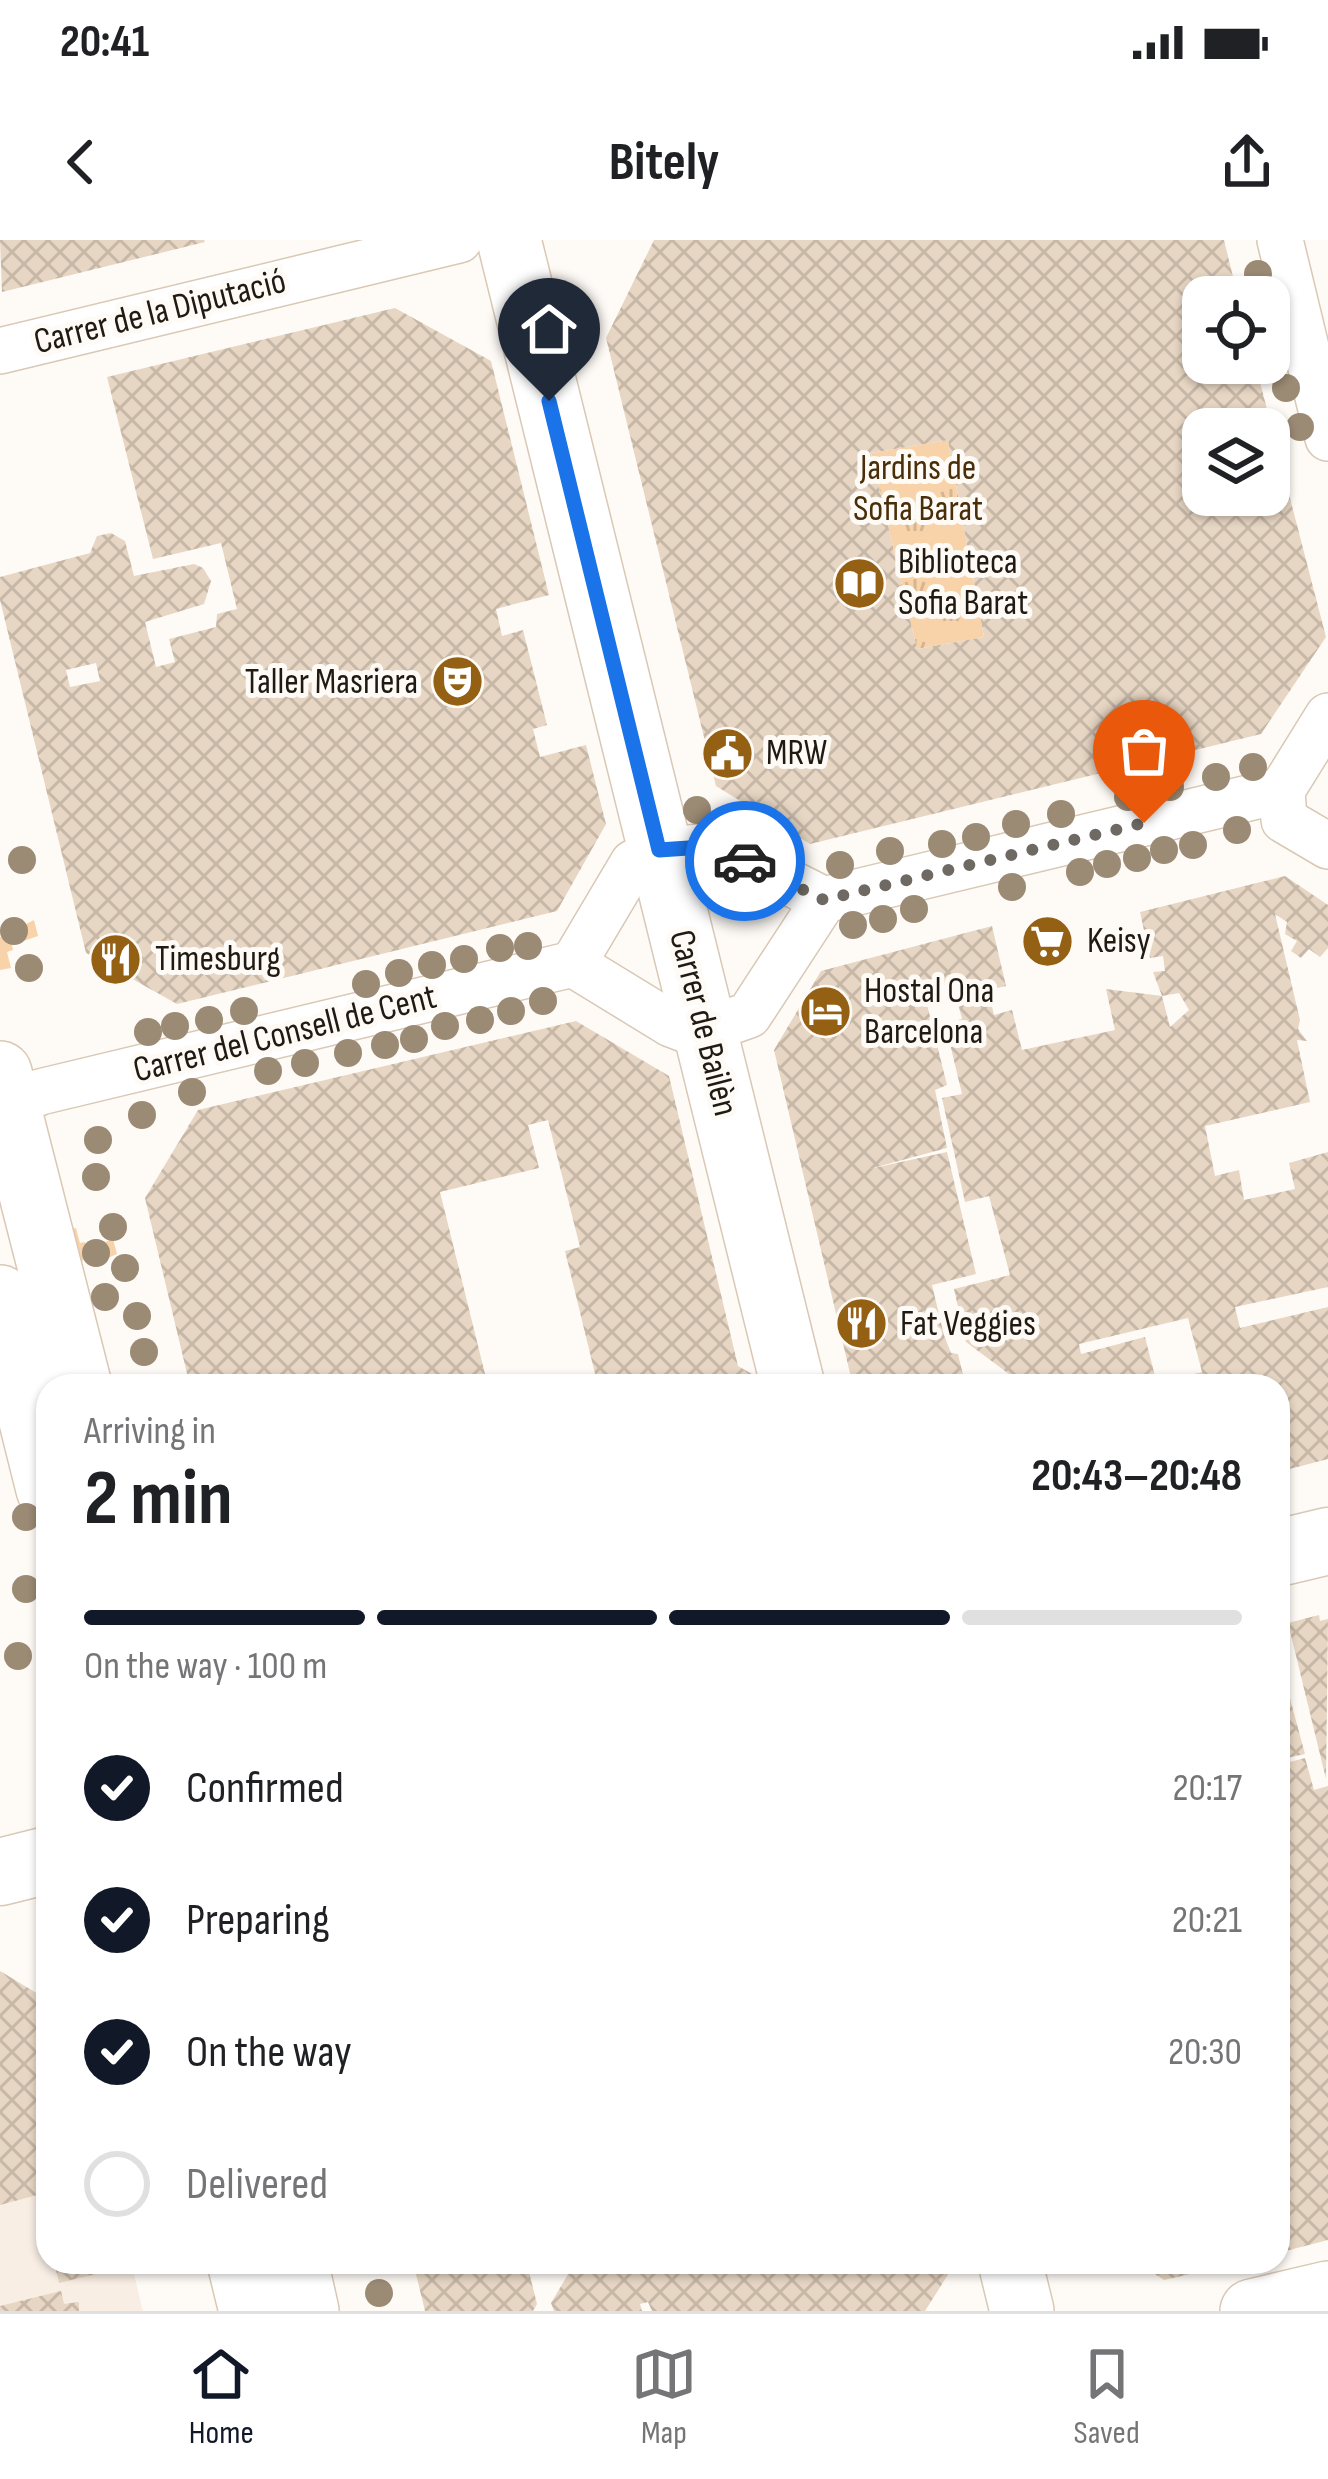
<!DOCTYPE html>
<meta charset="utf-8">
<style>
body{margin:0;font-family:"Sofia Sans Condensed",sans-serif;background:#f2f2f2;color:#202124;height:100vh;display:flex;flex-direction:column;font-size:45px;white-space:nowrap}
*{box-sizing:border-box;margin:0}
p{font-size:39px;color:#757577}
.icon{flex:none;width:66px;height:66px;fill:none;stroke:currentColor;stroke-width:2;stroke-linecap:round;stroke-linejoin:round}
.map{position:relative;flex:1;overflow:hidden}
.sheet{position:absolute;left:36px;top:1134px;width:1254px;height:900px;display:flex;flex-direction:column;background:#fff;border-radius:36px;box-shadow:0 3px 9px #0004}
.sheet>*{flex:none}
.buttons{position:absolute;left:1182px;top:36px;display:grid;gap:24px}
.buttons a{display:grid;place-items:center;width:108px;height:108px;border-radius:24px;background:#fff;box-shadow:0 3px 9px #0004;font-size:60px}
.pin{position:absolute;display:grid;place-items:center;width:102px;height:102px;color:#fff;margin:-123px -51px;border-radius:50% 50% 50% 0;rotate:-45deg;box-shadow:0 0 12px #0007}
.pin .icon{rotate:45deg}
.courier{position:absolute;display:grid;place-items:center;width:120px;height:120px;margin:-60px;border:9px solid #1a73e8;border-radius:50%;background:#fff;color:#222;box-shadow:0 3px 15px #0007}
.head em{font-style:normal;font-weight:700}
.head div{display:flex;flex-direction:column-reverse}
.head{display:flex;align-items:center;justify-content:space-between;height:204px;padding:0 48px}
h1{font-size:78px;font-weight:700;line-height:90px}
.bar{display:grid;grid-template-columns:repeat(4,1fr);gap:18px 12px;align-content:center;height:144px;padding:0 48px}
.bar i{height:15px;border-radius:9px;background:#e0e0e0}
.bar .selected{background:#111827}
.bar p{grid-column:span 4}
ol{padding:0 48px;list-style:none}
li{display:flex;align-items:center;gap:36px;height:132px}
li p{margin-inline-start:auto}
li .icon{padding:12px;border-radius:50%;background:#111827;color:#fff;stroke-width:4}
li:last-child{color:#757577}
li i{width:66px;height:66px;border:6px solid #e0e0e0;border-radius:50%}
.status{display:flex;justify-content:space-between;align-items:center;height:84px;padding:0 60px;background:#fff;direction:ltr}
.status svg{height:33px;fill:currentColor}
header{display:flex;justify-content:space-between;align-items:center;height:156px;padding:0 48px;background:#fff;font-size:54px;font-weight:700}
.tabs{display:flex;justify-content:space-around;align-items:center;height:168px;border-top:3px solid #e0e0e0;background:#fff;font-size:33px;color:#757577}
.tabs a{display:grid;justify-items:center;gap:6px}
.tabs .selected{color:#111827}
.map>svg:first-child{display:block}
</style>
<div class="status"><b>20:41</b><svg viewBox="0 0 49 12"><path d="M0 12V9h3v3zM5 12V6h3v6zM10 12V3h3v9zM15 12V0h3v12zM26 1h20v11H26zM47 4h2v5h-2z"/></svg></div>
<header><svg class="icon" aria-label="back" viewBox="0 0 24 24"><path d="M15 5l-7 7 7 7"/></svg>Bitely<svg class="icon" aria-label="share" viewBox="0 0 24 24"><path d="M12 15V3M7 8l5-5 5 5M5 13v7h14v-7"/></svg></header>
<div class="map">
<svg width="1328" height="2071" viewBox="0 0 1328 2071">
<defs>
<pattern id="grass-tufts" width="24" height="20" patternUnits="userSpaceOnUse" patternTransform="scale(3)"><rect width="24" height="20" fill="#f8d3a9"/><path d="M3 7l-1-3M5 7V3M7 7l1-3M15 17l-1-3M17 17v-4M19 17l1-3" fill="none" stroke="#d4b591"/></pattern>
<pattern id="building-cross-hatch" width="8" height="8" patternUnits="userSpaceOnUse" patternTransform="scale(3)"><rect width="8" height="8" fill="#e7d6c3"/><path d="M0 0l8 8M0 8l8-8" fill="none" stroke="#c6b7a7"/></pattern>
</defs>
<rect width="100%" height="100%" fill="#fefbf7"/>
<path fill="#f8eee4" d="M48 1900V2022H131L143 2071H0V1912Z"/>
<path fill="url(#grass-tufts)" d="M948 200 984 397 917 409 871 213Z"/>
<path fill="#f8d3a9" d="M34 680 38 696 12 705 13 710 7 712 11 728 0 730V697Z
M76 988 80 1003 85 1002 87 1009 113 999 117 1014 91 1025 89 1019 76 1022 62 991Z"/>
<path fill="url(#building-cross-hatch)" fill-rule="evenodd" d="M0 0H204L205 2 2 52Z
M654 0H1224L1238 57H1203V123H1255L1326 397 1261 494 810 604 716 546 606 98ZM1203 189H1269V255H1203ZM948 200 984 397 917 409 871 213Z
M395 68 491 121 549 355 496 369 502 396 523 390 547 485 533 489 540 517 586 505 606 584 557 671 177 764 86 713 0 360V337L90 313 97 296 111 293 125 301 134 336 194 324 203 328 211 341 204 364 145 382 156 427 175 422 169 399 216 387 217 374 237 369 221 303 153 319 107 137ZM96 423 100 441 70 447 66 430Z
M1285 636 1328 665V708L1320 717 1309 709 1301 718 1291 711 1297 701 1285 694 1287 682 1275 674 1300 780 1298 789 1307 801 1297 800 1310 862 1205 886 1215 936 1239 930 1244 960 1295 949 1289 923 1328 912V1047L1235 1067 1240 1088 1328 1067V1219L1278 1232V1146H1012L1009 1134 966 1102 954 1049 1010 1035 989 956 965 962 942 858 962 854 945 783 962 779 953 744 936 748 933 740 922 744 947 845 935 850 947 908 869 929 947 912 976 1034 932 1045 944 1095 951 1113 958 1114 964 1139 958 1142 959 1146H853L774 810 821 731 992 686 1006 746 988 750 994 775 1012 770 1022 810 1115 790 1106 749 1162 756 1170 787 1189 770 1179 753 1162 756 1153 732 1165 731 1163 716 1150 718 1140 672ZM1188 1078 1202 1132 1157 1144 1145 1097 1081 1114 1079 1104Z
M576 781 669 836 738 1126 752 1134 755 1146H598L565 1011 580 1007 548 880 528 885 539 928 440 952 488 1146H190L145 958 198 870Z
M1319 1375 1320 1381 1328 1379 1326 1539 1288 1383Z
M1278 1414 1305 1514 1278 1520Z
M1305 1518 1314 1550 1328 1546V2000L1278 2013V1606L1284 1604 1278 1591V1525Z
M0 1731 48 1760V1992L37 1955 0 1965Z
M54 2022H136L137 2024 59 2043Z
M413 2022H563V2024L529 2032 537 2064 533 2071H425Z
M603 2022H607L609 2028 630 2022H956L925 2071H652L648 2062 640 2064 642 2071H554L551 2063 570 2031Z
M1137 2022H1234V2024L1164 2040Z
M61 2051 64 2064 79 2062V2071H0V2066Z"/>
<g fill="none" stroke-linecap="round" stroke-linejoin="round">
<defs>
<path id="street" d="M1280 0 1328 198
M0 111 459 0
M1282 550 1284 580 1328 606
M573 724 671 784 692 792 706 790 749 775 824 660
M0 871 40 852 573 724 633 623 659 610 718 606 824 660 1282 550 1328 476"/>
<path id="secondary" d="M509 0 793 1146
M0 833 80 1146
M0 1057 48 1249
M239 2022 251 2071
M296 2022 307 2071
M1010 2022 1022 2071
M1252 2071 1328 2053"/>
<path id="primary" d="M1278 1313 1328 1301
M0 1632 48 1620"/>
</defs>
<use href="#street" stroke="#d9c8b5" stroke-width="48"/>
<use href="#secondary" stroke="#d9c8b5" stroke-width="66"/>
<use href="#primary" stroke="#d9c8b5" stroke-width="69"/>
<use href="#street" stroke="#fff" stroke-width="45"/>
<use href="#secondary" stroke="#fff" stroke-width="63"/>
<use href="#primary" stroke="#fff" stroke-width="66"/>
</g>
<g fill="#9b8a74">
<circle cx="1258" cy="34" r="14"/>
<circle cx="1286" cy="148" r="14"/>
<circle cx="1300" cy="187" r="14"/>
<circle cx="1253" cy="527" r="14"/>
<circle cx="1216" cy="537" r="14"/>
<circle cx="1170" cy="547" r="14"/>
<circle cx="1128" cy="557" r="14"/>
<circle cx="697" cy="570" r="14"/>
<circle cx="1061" cy="574" r="14"/>
<circle cx="1016" cy="584" r="14"/>
<circle cx="729" cy="586" r="14"/>
<circle cx="1237" cy="590" r="14"/>
<circle cx="976" cy="597" r="14"/>
<circle cx="942" cy="604" r="14"/>
<circle cx="1193" cy="605" r="14"/>
<circle cx="1164" cy="610" r="14"/>
<circle cx="890" cy="611" r="14"/>
<circle cx="1137" cy="618" r="14"/>
<circle cx="22" cy="620" r="14"/>
<circle cx="1107" cy="624" r="14"/>
<circle cx="840" cy="625" r="14"/>
<circle cx="1080" cy="632" r="14"/>
<circle cx="1012" cy="647" r="14"/>
<circle cx="914" cy="669" r="14"/>
<circle cx="883" cy="679" r="14"/>
<circle cx="853" cy="685" r="14"/>
<circle cx="14" cy="691" r="14"/>
<circle cx="528" cy="706" r="14"/>
<circle cx="500" cy="708" r="14"/>
<circle cx="464" cy="719" r="14"/>
<circle cx="432" cy="725" r="14"/>
<circle cx="29" cy="728" r="14"/>
<circle cx="399" cy="733" r="14"/>
<circle cx="366" cy="744" r="14"/>
<circle cx="543" cy="761" r="14"/>
<circle cx="244" cy="771" r="14"/>
<circle cx="511" cy="771" r="14"/>
<circle cx="209" cy="780" r="14"/>
<circle cx="480" cy="780" r="14"/>
<circle cx="175" cy="786" r="14"/>
<circle cx="445" cy="786" r="14"/>
<circle cx="148" cy="792" r="14"/>
<circle cx="414" cy="799" r="14"/>
<circle cx="385" cy="805" r="14"/>
<circle cx="348" cy="813" r="14"/>
<circle cx="305" cy="823" r="14"/>
<circle cx="268" cy="831" r="14"/>
<circle cx="192" cy="852" r="14"/>
<circle cx="142" cy="875" r="14"/>
<circle cx="98" cy="900" r="14"/>
<circle cx="96" cy="937" r="14"/>
<circle cx="113" cy="987" r="14"/>
<circle cx="96" cy="1013" r="14"/>
<circle cx="125" cy="1028" r="14"/>
<circle cx="105" cy="1057" r="14"/>
<circle cx="137" cy="1076" r="14"/>
<circle cx="144" cy="1112" r="14"/>
<circle cx="26" cy="1277" r="14"/>
<circle cx="26" cy="1349" r="14"/>
<circle cx="18" cy="1416" r="14"/>
<circle cx="379" cy="2053" r="14"/>
</g>
<g fill="none" stroke-linecap="round" stroke-linejoin="round">
<path stroke="#6e6963" stroke-width="12" stroke-dasharray="0 21.6" d="M745 621 824 660 1144 583"/>
<path stroke="#1a73e8" stroke-width="15" d="M549 161 659 610 718 606 745 621"/>
</g>
<defs>
<symbol id="library-disc" viewBox="-11 -11 22 22"><circle r="9.5" fill="#946014" stroke="#fefbf7"/><path d="M-6-4Q-3-5.5-.7-3.5V5Q-3 3-6 4ZM6-4Q3-5.5 .7-3.5V5Q3 3 6 4Z" fill="#fff"/></symbol>
<symbol id="theatre-disc" viewBox="-11 -11 22 22"><circle r="9.5" fill="#946014" stroke="#fefbf7"/><path d="M-5-5.5Q0-4 5-5.5V0Q5 5 0 6Q-5 5-5 0ZM-3.3-2.5H-1v1.5H-3.3ZM1-2.5H3.3v1.5H1ZM-2.8 1Q0 5.5 2.8 1Z" fill="#fff"/></symbol>
<symbol id="civic-disc" viewBox="-11 -11 22 22"><circle r="9.5" fill="#946014" stroke="#fefbf7"/><path d="M-.6-6.5H3V-4.5H.6V-3L4-1V1h2V6H-6V1h2V-1L-.6-3ZM-1.2 2.5V6h2.4V2.5Z" fill="#fff"/></symbol>
<symbol id="supermarket-disc" viewBox="-11 -11 22 22"><circle r="9.5" fill="#946014" stroke="#fefbf7"/><path d="M-6-5.5h2.5l.6 2H6L4.5 2H-2.5L-4.4-4H-6ZM-1.5 3.2a1.3 1.3 0 1 0 .1 0ZM3 3.2a1.3 1.3 0 1 0 .1 0Z" fill="#fff"/></symbol>
<symbol id="restaurant-disc" viewBox="-11 -11 22 22"><circle r="9.5" fill="#946014" stroke="#fefbf7"/><path d="M-5-6h1v4h1v-4h1v4h1v-4h1v5L-1.5 .5V6h-2V.5L-5-1ZM5-6V6H3V1.5H1.5Q1.5-4 5-6Z" fill="#fff"/></symbol>
<symbol id="hotel-disc" viewBox="-11 -11 22 22"><circle r="9.5" fill="#946014" stroke="#fefbf7"/><path d="M-6-4.5h1.5V1H6V5H4.5V3h-9V5H-6ZM-4 0a1.8 1.8 0 1 1 3.6 0ZM.5 0V-2.5h3Q6-2.5 6 0Z" fill="#fff"/></symbol>
</defs>
<g fill-rule="evenodd">
<use href="#library-disc" x="830" y="314" width="59" height="59"/>
<use href="#theatre-disc" x="428" y="412" width="59" height="59"/>
<use href="#civic-disc" x="698" y="484" width="59" height="59"/>
<use href="#supermarket-disc" x="1018" y="672" width="59" height="59"/>
<use href="#restaurant-disc" x="86" y="690" width="59" height="59"/>
<use href="#hotel-disc" x="796" y="742" width="59" height="59"/>
<use href="#restaurant-disc" x="832" y="1054" width="59" height="59"/>
</g>
<g text-anchor="middle" dominant-baseline="central" stroke-width="10" stroke-linejoin="round" paint-order="stroke">
<g font-size="36" fill="#201a13" stroke="#fefbf7">
<text transform="translate(160 72) rotate(-14)">Carrer de la Diputació</text>
<text transform="translate(703 783) rotate(76)">Carrer de Bailèn</text>
<text transform="translate(285 794) rotate(-14)">Carrer del Consell de Cent</text>
</g>
<g font-size="36" fill="#4a2e09" stroke="#fefbf7">
<text x="918" y="228">Jardins de<tspan x="918" dy="41">Sofia Barat</tspan></text>
</g>
<g font-size="36" fill="#201a13" stroke="#fefbf7" text-anchor="start">
<text x="898" y="322">Biblioteca<tspan x="898" dy="41">Sofia Barat</tspan></text>
<text x="418" y="442" text-anchor="end">Taller Masriera</text>
<text x="766" y="513">MRW</text>
<text x="1087" y="701">Keisy</text>
<text x="155" y="719">Timesburg</text>
<text x="864" y="751">Hostal Ona<tspan x="864" dy="41">Barcelona</tspan></text>
<text x="900" y="1084">Fat Veggies</text>
</g>
</g>
</svg>
<div class="buttons">
<a><svg class="icon" aria-label="locate" viewBox="0 0 24 24"><circle cx="12" cy="12" r="6"/><path d="M12 2v4M12 18v4M2 12h4M18 12h4"/></svg></a>
<a><svg class="icon" aria-label="layers" viewBox="0 0 24 24"><path d="M12 4l9 5-9 5-9-5zM3 14l9 5 9-5"/></svg></a>
</div>
<div class="pin" style="left:1144px;top:583px;background:#ea580c"><svg class="icon" aria-label="bag" viewBox="0 0 24 24"><path d="M5 8h14l-1 12H6zM9 8a3 3 0 0 1 6 0"/></svg></div>
<div class="pin" style="left:549px;top:161px;background:#1f2937"><svg class="icon" aria-label="home" viewBox="0 0 24 24"><path d="M3 11l9-7 9 7M6 9v11h12V9"/></svg></div>
<div class="courier" style="left:745px;top:621px"><svg class="icon" aria-label="car" viewBox="0 0 24 24"><path d="M5 17H2v-5l4-1 3-4h7l3 4 3 1v5h-3M9 17h6M6 11h13"/><circle cx="7" cy="17" r="2"/><circle cx="17" cy="17" r="2"/></svg></div>
<section class="sheet">
<div class="head"><div><h1>2 min</h1><p>Arriving in</p></div><em>20:43–20:48</em></div>
<div class="bar"><i class="selected"></i><i class="selected"></i><i class="selected"></i><i></i><p>On the way · 100 m</p></div>
<ol>
<li><svg class="icon" aria-label="check" viewBox="0 0 24 24"><path d="M5 12l5 5 9-10"/></svg>Confirmed<p>20:17</p></li>
<li><svg class="icon" aria-label="check" viewBox="0 0 24 24"><path d="M5 12l5 5 9-10"/></svg>Preparing<p>20:21</p></li>
<li><svg class="icon" aria-label="check" viewBox="0 0 24 24"><path d="M5 12l5 5 9-10"/></svg>On the way<p>20:30</p></li>
<li><i></i>Delivered</li>
</ol>
</section>
</div>
<nav class="tabs">
<a class="selected"><svg class="icon" aria-label="home" viewBox="0 0 24 24"><path d="M3 11l9-7 9 7M6 9v11h12V9"/></svg>Home</a>
<a><svg class="icon" aria-label="map" viewBox="0 0 24 24"><path d="M3 6l6-2 6 2 6-2v14l-6 2-6-2-6 2zM9 4v14M15 6v14"/></svg>Map</a>
<a><svg class="icon" aria-label="saved" viewBox="0 0 24 24"><path d="M7 4h10v16l-5-4-5 4z"/></svg>Saved</a>
</nav>
